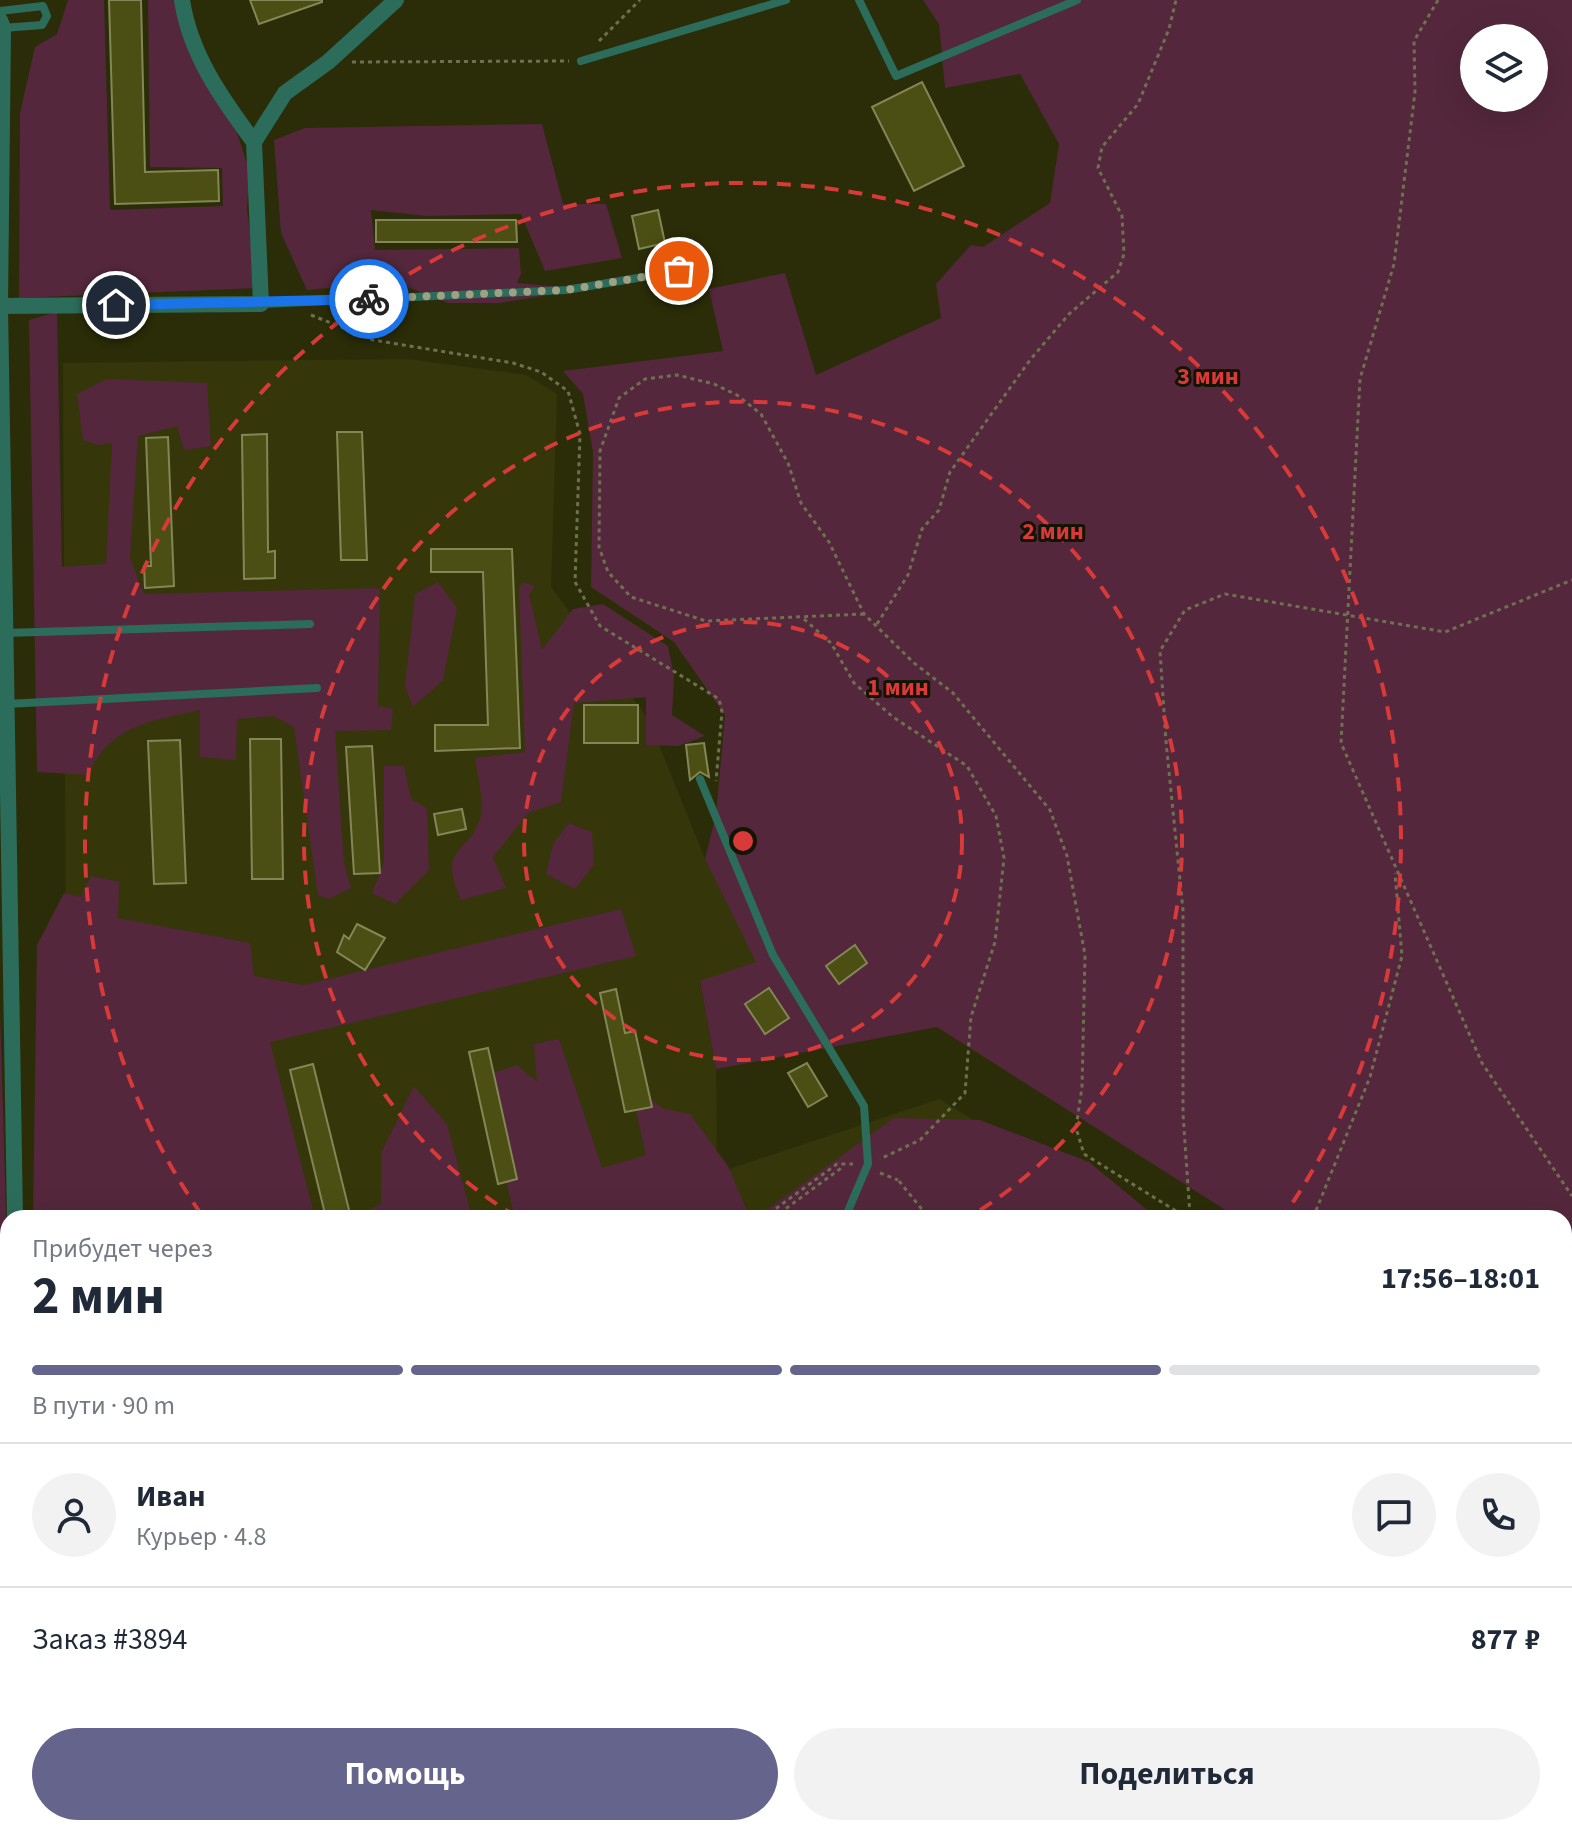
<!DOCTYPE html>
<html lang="ru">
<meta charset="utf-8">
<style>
body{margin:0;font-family:"Source Sans 3",sans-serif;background:#f2f2f3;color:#1f2937;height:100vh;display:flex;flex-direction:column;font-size:30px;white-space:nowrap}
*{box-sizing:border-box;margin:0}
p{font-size:26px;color:#747a83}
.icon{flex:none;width:44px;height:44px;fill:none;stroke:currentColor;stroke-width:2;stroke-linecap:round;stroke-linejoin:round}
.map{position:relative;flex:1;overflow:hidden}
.sheet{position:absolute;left:0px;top:1210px;width:1572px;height:626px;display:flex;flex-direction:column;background:#fff;border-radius:24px 24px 0 0;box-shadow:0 8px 32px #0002}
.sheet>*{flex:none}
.controls{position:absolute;left:1460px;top:24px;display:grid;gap:16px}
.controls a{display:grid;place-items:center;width:88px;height:88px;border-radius:50%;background:#fff;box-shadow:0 8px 32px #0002;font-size:40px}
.pin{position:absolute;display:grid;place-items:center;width:68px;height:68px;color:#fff;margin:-34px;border:4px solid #fff;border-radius:50%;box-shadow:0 2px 8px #0007}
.courier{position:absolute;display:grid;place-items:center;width:80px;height:80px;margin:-40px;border:6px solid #1a73e8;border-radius:50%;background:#fff;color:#222;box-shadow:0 2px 10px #0007}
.headline em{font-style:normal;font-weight:700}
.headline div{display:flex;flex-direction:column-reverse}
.headline{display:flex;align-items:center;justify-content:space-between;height:136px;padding:0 32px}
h1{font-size:52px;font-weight:700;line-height:60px}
.bar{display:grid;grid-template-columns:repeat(4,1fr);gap:12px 8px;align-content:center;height:96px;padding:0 32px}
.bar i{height:10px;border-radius:6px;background:#e0e1e3}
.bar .active{background:#64648d}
.bar p{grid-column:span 4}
.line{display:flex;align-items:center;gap:20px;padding:0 32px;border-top:2px solid #e0e1e3}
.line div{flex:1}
.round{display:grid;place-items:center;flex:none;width:84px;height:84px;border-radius:42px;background:#f2f2f3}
.cta{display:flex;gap:16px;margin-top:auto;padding:16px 32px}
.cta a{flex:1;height:92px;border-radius:48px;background:#64648d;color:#fff;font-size:32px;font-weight:700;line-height:92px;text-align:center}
.cta a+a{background:#f2f2f3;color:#1f2937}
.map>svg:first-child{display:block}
</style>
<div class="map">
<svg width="1572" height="1835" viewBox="0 0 1572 1835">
<rect width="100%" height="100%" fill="#2b2d08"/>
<path fill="#35370a" d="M407 359 526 375 557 394 551 587 649 720 705 859 758 962 700 982 716 1069 717 1173 939 1099 1136 1218H67L63 363Z
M65 1828H469L459 1835H65Z"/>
<path fill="#54273c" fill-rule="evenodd" d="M68 0H104L110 210 223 206 222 168 150 167 148 0H175L197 68 237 133 249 170 247 211 258 288 19 298 20 113 35 47 57 34Z
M923 0H1572V1835H1367L1369 1828H1564V1218H1238L937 1027 716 1069 700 981 756 962 705 859 716 815 725 715 674 642 591 587 593 452 583 394 563 371 723 351 709 289 785 273 816 375 941 318 936 284 971 245 983 247 1050 203 1059 144 1020 74 945 88 939 24ZM1474 38H1534V98H1474Z
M542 124 563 204H606L622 258 545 271 521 214 426 216 371 210 375 250 519 248 521 274 517 283 562 287 555 294 499 303H448L395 282 307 290 281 233 274 140 305 128Z
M57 312 62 567 106 564 112 443 98 445 83 440 77 394 107 379 207 383 211 446 184 450 177 426 138 436 130 558 144 594 380 588 378 706 393 709 391 730 335 731 344 863 351 888 329 899 318 895 294 727 273 716 237 719 236 760 200 757V710C152 721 109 725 88 775L37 772 29 320Z
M438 582 457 608 443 680 413 707 405 686 415 594Z
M524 582 535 586 529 594 542 650 573 609 603 604 668 646 674 676 672 715 705 736 678 746 646 745V697L574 703 561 802 528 813 493 857 506 888 461 900C436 843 471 856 481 815 484 799 477 774 475 758L525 752 519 587Z
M384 766H404L411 799 427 808 429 870 395 904 372 893 384 863Z
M569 823 592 832 594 864 575 889 546 874 553 844Z
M91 876 119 882 118 918 250 943 254 976 303 985 621 909 636 956 270 1042 315 1218H33L37 945 64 893 81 897Z
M0 1010 8 1281V1828H15V1835H0Z
M559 1039 602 1168 646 1155 630 1084 664 1109 690 1114 728 1166 750 1218H515L481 1077 517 1065 537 1082 534 1044Z
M414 1086 447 1124 472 1218H351L381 1204V1153Z
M894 1118 980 1120 1089 1162 1157 1218H755Z
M264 1828H372L376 1835H262Z
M479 1828H531L534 1835H466Z
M547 1828H1367L1366 1835H550Z"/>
<path fill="#4c4f13" stroke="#838756" stroke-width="2" d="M109 0H141L145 172 218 170 219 201 115 204Z
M250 0H322V2L259 24Z
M922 82 964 166 914 191 872 107Z
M658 210 665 243 639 249 632 216Z
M376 220H516L517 242H376Z
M337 432H362L367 560H341Z
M267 434 268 552 275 551V578L244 579 242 435Z
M168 437 174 586 145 588 144 566H151L146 438Z
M431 549H512L520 748 435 751V725H488L483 572H431Z
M584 705H638V743H584Z
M250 739H281L283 879H252Z
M180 740 186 883 154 884 148 741Z
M704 743 709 777 700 772 690 780 686 745Z
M372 746 380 873 354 874 346 747Z
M462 809 466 829 438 835 434 814Z
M357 924 385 938 365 970 337 952 344 935 349 939Z
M855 945 867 963 839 984 826 966Z
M769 988 789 1018 765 1034 745 1004Z
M616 989 625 1033 635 1031 652 1107 625 1112 600 993Z
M488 1048 517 1179 498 1184 469 1052Z
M807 1063 827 1096 808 1107 788 1073Z
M313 1064 351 1218H326L290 1070Z"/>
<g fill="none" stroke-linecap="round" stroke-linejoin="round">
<path stroke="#6e7050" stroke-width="3" stroke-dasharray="4 4" stroke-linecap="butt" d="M1438 0 1414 41 1415 92 1394 264 1360 379 1341 743 1482 1063 1572 1196
M599 41 640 0
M352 62 569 61
M311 315 373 340 513 363 541 372 568 391 580 434 575 582 600 626 719 699 722 712 716 781
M864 614 706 621 631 597 608 572 599 547 600 451 619 398 645 379 677 375 714 384 737 395 761 414 788 463 801 503 829 542 864 614 914 663 953 693 1050 810 1067 856 1085 955 1082 1087 1076 1128 1084 1154 1176 1211 1195 1218
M804 619 831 643 854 683 893 717 967 766 996 816 1004 858 995 942 971 1017 965 1093 920 1140 880 1159
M877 624 908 575 922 529 939 510 950 472 1030 360 1069 314 1118 272 1124 254 1122 216 1098 168 1102 147 1138 104 1169 29 1176 0
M880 1173 898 1180
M899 1181 929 1218
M1190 1215 1183 1114V910L1166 742 1160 651 1185 610 1225 594 1445 632 1572 580
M763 1218 837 1164H853
M773 1218 844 1166
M1109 1218 1176 1211
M1313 1218 1370 1077 1402 956 1395 873
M1564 1366 1572 1359
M1564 1381 1572 1378
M1564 1483 1572 1486
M0 1622 8 1776
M1564 1637 1572 1639
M581 1828 592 1834
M982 1828 993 1835
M254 1835 255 1828
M553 1835V1828
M571 1835V1828
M593 1835 630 1830 645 1835
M839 1835 843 1828
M1325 1835 1326 1828"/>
<path stroke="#2c6c5a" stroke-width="8" d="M859 0 896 76 1077 0
M0 11 43 6 47 16 42 25 3 28
M581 61 786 0
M262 304 566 290 679 271 681 243
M4 633 310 624
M6 704 317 688
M700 779 773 955 864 1106 868 1164 845 1218
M0 1312 8 1313
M0 1440 8 1441
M0 1604H8
M0 1793H8
M905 1828 919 1835
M394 1835 405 1828
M1071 1835 1083 1829"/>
<path stroke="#2c6c5a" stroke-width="16" d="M182 0C190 54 222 99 254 142
M0 20 3 28 0 306 15 1218
M254 142 285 93 328 62 396 0
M0 306 261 304 254 142
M1564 1315 1572 1310
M22 1828V1835"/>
</g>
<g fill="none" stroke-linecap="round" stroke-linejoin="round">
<path stroke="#9fa184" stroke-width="8" stroke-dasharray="0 14.4" d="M369 299 566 290 679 271"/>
<path stroke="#1a73e8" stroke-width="10" d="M116 305 369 299"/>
</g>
<g fill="none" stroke="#d73a38" stroke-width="4" stroke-dasharray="14 10">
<circle cx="743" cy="841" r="219"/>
<path d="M517 1217A439 439 0 1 1 969 1217"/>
<path d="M201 1214A658 658 0 1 1 1285 1214"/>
</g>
<circle cx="743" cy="841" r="12" fill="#d73a38" stroke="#131403" stroke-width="4"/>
<g font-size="24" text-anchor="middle" font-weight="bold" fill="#d73a38" stroke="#131403" stroke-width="6" stroke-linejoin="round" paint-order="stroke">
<text x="1208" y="384">3 мин</text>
<text x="1053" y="539">2 мин</text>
<text x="898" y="695">1 мин</text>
</g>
</svg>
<div class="controls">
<a><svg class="icon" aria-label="layers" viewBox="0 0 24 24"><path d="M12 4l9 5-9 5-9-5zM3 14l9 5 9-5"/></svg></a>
</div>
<div class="pin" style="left:679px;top:271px;background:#ea580c"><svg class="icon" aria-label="bag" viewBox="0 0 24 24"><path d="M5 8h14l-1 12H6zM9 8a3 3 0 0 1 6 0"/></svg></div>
<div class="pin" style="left:116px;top:305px;background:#1f2937"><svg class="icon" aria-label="home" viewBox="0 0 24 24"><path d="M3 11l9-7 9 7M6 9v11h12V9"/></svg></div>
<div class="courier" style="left:369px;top:299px"><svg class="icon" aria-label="bike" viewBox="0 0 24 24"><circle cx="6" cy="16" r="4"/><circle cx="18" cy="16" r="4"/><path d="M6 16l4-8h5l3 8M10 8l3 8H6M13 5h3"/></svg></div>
<section class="sheet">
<div class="headline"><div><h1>2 мин</h1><p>Прибудет через</p></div><em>17:56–18:01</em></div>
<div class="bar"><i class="active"></i><i class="active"></i><i class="active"></i><i></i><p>В пути · 90 m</p></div>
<div class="line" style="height:144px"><a class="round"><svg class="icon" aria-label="person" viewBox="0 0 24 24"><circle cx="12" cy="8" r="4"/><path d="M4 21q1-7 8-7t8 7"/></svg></a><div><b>Иван</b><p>Курьер · 4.8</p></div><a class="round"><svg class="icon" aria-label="chat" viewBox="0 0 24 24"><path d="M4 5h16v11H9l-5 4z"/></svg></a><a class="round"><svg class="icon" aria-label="phone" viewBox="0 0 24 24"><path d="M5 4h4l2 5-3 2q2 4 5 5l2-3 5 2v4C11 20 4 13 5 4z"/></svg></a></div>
<div class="line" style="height:104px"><div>Заказ #3894</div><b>877 ₽</b></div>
<div class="cta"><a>Помощь</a><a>Поделиться</a></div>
</section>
</div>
